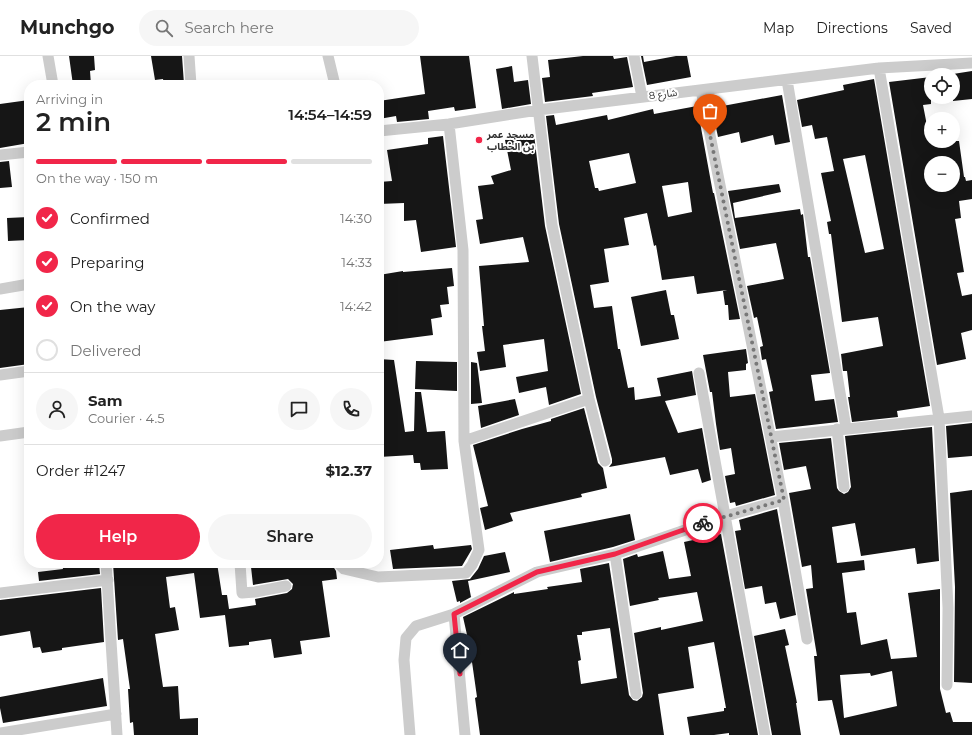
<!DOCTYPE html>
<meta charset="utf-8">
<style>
body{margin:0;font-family:Montserrat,"Noto Sans Arabic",sans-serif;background:#f6f6f6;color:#222;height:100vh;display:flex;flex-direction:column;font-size:15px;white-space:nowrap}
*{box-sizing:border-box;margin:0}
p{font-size:13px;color:#767676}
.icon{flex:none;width:22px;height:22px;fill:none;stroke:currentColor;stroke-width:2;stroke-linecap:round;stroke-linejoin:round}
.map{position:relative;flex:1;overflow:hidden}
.details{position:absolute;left:24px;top:24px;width:360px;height:488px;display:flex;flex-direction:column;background:#fff;border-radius:16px;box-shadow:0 4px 16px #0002}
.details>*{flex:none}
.buttons{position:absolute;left:924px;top:12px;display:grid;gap:8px}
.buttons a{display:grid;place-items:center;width:36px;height:36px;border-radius:50%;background:#fff;box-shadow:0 4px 16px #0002;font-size:20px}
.pin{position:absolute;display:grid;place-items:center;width:34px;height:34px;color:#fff;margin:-41px -17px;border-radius:50% 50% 50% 0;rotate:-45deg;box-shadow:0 0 4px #0007}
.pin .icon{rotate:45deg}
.courier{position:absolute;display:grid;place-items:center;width:40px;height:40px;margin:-20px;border:3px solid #f12649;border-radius:50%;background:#fff;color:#222;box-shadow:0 1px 5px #0007}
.overview em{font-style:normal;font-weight:600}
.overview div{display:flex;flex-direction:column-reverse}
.overview{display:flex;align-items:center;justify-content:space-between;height:68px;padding:0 12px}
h1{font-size:26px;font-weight:600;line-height:30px}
.bar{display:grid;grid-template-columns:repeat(4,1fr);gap:6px 4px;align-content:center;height:48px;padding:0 12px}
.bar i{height:5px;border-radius:3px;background:#e0e0e0}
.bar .on{background:#f12649}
.bar p{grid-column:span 4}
.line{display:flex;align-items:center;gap:10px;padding:0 12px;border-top:1px solid #e0e0e0}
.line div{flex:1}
.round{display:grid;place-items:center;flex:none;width:42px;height:42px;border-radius:21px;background:#f6f6f6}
ol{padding:0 12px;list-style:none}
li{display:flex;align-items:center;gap:12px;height:44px}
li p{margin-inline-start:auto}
li .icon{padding:4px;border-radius:50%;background:#f12649;color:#fff;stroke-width:4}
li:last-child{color:#767676}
li i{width:22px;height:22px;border:2px solid #e0e0e0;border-radius:50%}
.action{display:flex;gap:8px;margin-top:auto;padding:8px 12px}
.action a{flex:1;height:46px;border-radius:24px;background:#f12649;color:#fff;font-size:16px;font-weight:600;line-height:46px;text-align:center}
.action a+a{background:#f6f6f6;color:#222}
header{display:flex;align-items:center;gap:24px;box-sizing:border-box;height:56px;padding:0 20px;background:#fff;border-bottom:1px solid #e0e0e0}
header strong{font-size:19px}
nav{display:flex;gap:22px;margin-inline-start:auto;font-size:14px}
.search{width:280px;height:36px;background:#f6f6f6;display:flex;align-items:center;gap:10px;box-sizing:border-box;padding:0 14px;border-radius:22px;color:#767676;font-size:15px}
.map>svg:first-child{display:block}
</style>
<header>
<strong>Munchgo</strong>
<div class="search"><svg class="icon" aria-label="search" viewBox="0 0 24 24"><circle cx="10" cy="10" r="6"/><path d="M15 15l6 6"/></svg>Search here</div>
<nav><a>Map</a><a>Directions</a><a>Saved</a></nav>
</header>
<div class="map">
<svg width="972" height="679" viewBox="0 0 972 679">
<rect width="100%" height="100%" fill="#fff"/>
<path fill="#161616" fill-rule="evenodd" d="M69 0H94L95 14 90 15 91 29H73Z
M151 0H182L184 28 164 29 163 23 155 24Z
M420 0H469L476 52 455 55 454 51 428 55 429 63 397 66 396 60 379 63V45L425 38Z
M583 0H613L614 3 627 1 633 31 592 37 593 40 545 46 542 22 550 21 548 4Z
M641 0H643L644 6 676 0H687L691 21 647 29Z
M512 10 514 26 528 24 531 48 502 53 496 13Z
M972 15V43L953 45V18Z
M931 21V48L923 49 930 85H959L964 121H965L966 125 972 124V143L959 145 961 162 955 163 964 216 957 217 962 240 972 238V274L961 277 966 303 937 309 889 26ZM931 107H953V129H931Z
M874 23 930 350 897 355 898 361 852 366 848 341H850L847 315H843L841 298 883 290 878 261 842 266 831 178H829L827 166 831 165 821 117 834 115 827 81 815 83 812 69 802 71 797 44 844 34 843 29ZM865 99 884 193 865 197 843 103Z
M782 39 790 86 775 89 773 79 741 87 739 76 718 81 712 52Z
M29 44V87L0 92V48Z
M697 50 713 137H714L740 263 729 264 728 249H725L723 235 727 234 697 238 694 220 662 224 656 189 654 190 647 157 624 162 629 189 604 193 609 226 590 229 594 252 612 250 618 293H620L628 332 634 331 635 344 661 340 657 322 692 315 696 339 665 345 678 377 702 372 711 424 702 427 698 413 670 419 665 401 609 411 612 407V403L596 341 559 168 546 60 554 59 556 69 607 59 608 64 653 53 654 58ZM629 97 636 127 599 135 598 132H595L589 105ZM688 126 692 156 668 161 662 130Z
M534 78 545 170 581 338 549 349 546 331 519 337 516 321 548 315 544 283 503 289 506 311 480 315 477 296 485 295 482 270H484L479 210 529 206 523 181 480 188 476 164 483 163 478 130 494 128 491 120 511 114 505 84Z
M443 80 456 191 421 196 416 164 404 165V147L379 148V126L392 125 387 94 428 88V82Z
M9 105 12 131 0 132V106Z
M779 128 781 136 733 147 735 162 800 153 801 159 803 158 808 201H810L830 317 811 319 815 345 834 343 838 366 776 373 769 336 773 335 766 303 762 304 760 291 763 290 757 261 754 262 747 230 784 223 776 187 740 193 728 135Z
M29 161V184L8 185 7 162Z
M452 212 454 230 447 231 449 248 440 249 442 261 431 263 433 279 379 286V219L403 215V216Z
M666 234 671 259H674L679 283 641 290 631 241Z
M29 251V308L0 312V254Z
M746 293 748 307 746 308V314L728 316 730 341 755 338 775 439 736 450 735 446 730 447 725 420 735 418 731 392 720 394 716 368 712 336H710L703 299Z
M379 303 394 304 405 376 414 375 415 336H421L427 376 445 375 448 413 421 414 420 407H414L413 399 379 401V356L384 355 379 322Z
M416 305 457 306V335L415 333Z
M471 306 477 307 482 347 471 348Z
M515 343 519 359 481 372 478 350Z
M584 352 598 407 603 412 607 432 581 438 582 441 510 457 513 465 485 474 480 452 488 450 473 389 522 373 551 365V363Z
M972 367V400L948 402 946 370Z
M932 371 939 505 917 508 915 492 861 500 855 467 832 471 837 507 864 504 865 514 842 517 847 557 856 556 861 589 887 583 891 603 917 601 908 537 940 533V633L946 657 950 656 953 666H972V679H840L832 644 818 645 814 600H817L806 533 813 532 811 509 802 511 789 437 811 433 806 410 784 414 779 387 831 382 837 432 839 435 844 438 848 436 851 431 845 380ZM892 615 897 650 844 662 840 619 870 617 871 620Z
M972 434V627L954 626 955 531 950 437Z
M777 453 796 559 780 563 776 546 765 548 762 530 745 533 735 475 741 474 739 464Z
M630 458 635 484 613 491 550 506 544 475Z
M721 478 758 679H729V677L714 679H690L687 661 724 655V652H726L714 586 688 591 694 632 658 638 664 679H480L475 642 477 641 470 592 463 561 514 536V538L548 533 547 531 582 526 580 513 609 507 629 639 633 644 637 645 642 641 643 637 634 577 661 571V574L703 565 697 536 658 542 659 544 630 550 623 503 637 498 638 501 663 495 669 523 691 520 684 486ZM610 572 617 622 581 628 578 605 581 604 577 579H582V576Z
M433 489 434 493 471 489 472 493 462 510 393 513 390 494Z
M505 496 510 516 468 525 471 541 473 540 460 547V545L457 546 452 525 470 523 478 513 484 500Z
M62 507H99L100 518 39 525 38 516 63 513Z
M113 507H217L222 539H227L229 553 256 549 255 543 287 537 292 533 293 528 288 523 253 529 251 511 281 507H331L336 515 337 523 322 525 330 581 300 585 302 598 274 602 271 583 249 586V589L229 591 225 559 200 562 194 517 166 521 170 552 175 551 179 574 155 578 163 631 178 630 180 663 198 662V679H134L133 666 130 667 128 633H130L123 583 118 584Z
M101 532 104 586 62 592V594L42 597 40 591 33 592 30 575 0 580V544Z
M785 573 789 589 785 590 797 647H796L801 679H772L754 580Z
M103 622 107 650 3 667 0 652V641Z"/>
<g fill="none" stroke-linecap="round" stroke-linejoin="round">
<path stroke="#ccc" stroke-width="11" d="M48 0 53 29
M189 0 191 29
M328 0 335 29
M532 0 552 169 589 343 605 405
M634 0 642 41
M879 12 939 362 948 552 947 629
M787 24 846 372
M701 34 783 444 807 583
M379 75 449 68 538 54 879 12 972 7
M0 99 29 96
M0 233 29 228
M699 317 765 679
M0 319 29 315
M837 373 844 431
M0 380 29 376
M771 381 972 360
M464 385 589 343
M615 498 636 638
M106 507 117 679
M240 507 242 537 255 536 286 530
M338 507 344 513 378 521 466 517 472 509 479 494 464 385 463 194 449 68
M0 537 108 524
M454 558 465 679
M0 677 116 658
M410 679 404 604 406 582 416 570 454 558 537 516 615 498 726 460 783 444"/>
</g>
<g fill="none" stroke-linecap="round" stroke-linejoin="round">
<path stroke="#787878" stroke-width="4" stroke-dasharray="0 7.2" d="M703 467 784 444 710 79"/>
<path stroke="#f12649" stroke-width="5" d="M460 618 454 558 537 516 615 498 703 467"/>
</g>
<circle fill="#f12649" stroke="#fff" stroke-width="1.5" cx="479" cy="84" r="4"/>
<g text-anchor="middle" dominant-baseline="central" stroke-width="4" stroke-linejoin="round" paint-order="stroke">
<g font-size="10" fill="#2f2f2f" stroke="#fff">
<text transform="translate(663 38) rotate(-7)">شارع 8</text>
</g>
<g font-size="10" font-weight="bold" fill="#2f2f2f" stroke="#fff" text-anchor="start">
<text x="487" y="78">مسجد عمر<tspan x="487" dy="12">بن الخطاب</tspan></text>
</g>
</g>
</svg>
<div class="buttons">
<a><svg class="icon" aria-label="locate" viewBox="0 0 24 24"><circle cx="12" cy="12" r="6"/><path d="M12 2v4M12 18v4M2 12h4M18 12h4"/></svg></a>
<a>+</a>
<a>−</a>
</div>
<div class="pin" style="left:710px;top:79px;background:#ea580c"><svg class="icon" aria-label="bag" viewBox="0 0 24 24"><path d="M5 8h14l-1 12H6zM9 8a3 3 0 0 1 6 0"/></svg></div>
<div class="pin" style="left:460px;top:618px;background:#1f2937"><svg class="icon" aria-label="home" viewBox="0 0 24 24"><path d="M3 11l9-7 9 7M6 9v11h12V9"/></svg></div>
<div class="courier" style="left:703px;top:467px"><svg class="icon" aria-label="bike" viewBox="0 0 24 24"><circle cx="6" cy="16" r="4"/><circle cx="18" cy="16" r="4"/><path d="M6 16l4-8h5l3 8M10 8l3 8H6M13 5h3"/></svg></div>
<section class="details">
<div class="overview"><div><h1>2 min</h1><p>Arriving in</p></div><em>14:54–14:59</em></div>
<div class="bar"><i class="on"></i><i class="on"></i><i class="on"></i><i></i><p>On the way · 150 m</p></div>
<ol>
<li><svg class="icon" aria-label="check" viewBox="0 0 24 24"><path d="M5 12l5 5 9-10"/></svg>Confirmed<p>14:30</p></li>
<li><svg class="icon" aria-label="check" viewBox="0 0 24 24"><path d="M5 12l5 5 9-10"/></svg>Preparing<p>14:33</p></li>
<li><svg class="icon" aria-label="check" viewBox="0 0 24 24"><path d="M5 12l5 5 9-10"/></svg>On the way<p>14:42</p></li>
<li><i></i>Delivered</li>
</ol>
<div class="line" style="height:72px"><a class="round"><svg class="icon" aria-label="person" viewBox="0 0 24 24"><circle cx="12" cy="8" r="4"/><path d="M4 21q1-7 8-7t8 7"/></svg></a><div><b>Sam</b><p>Courier · 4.5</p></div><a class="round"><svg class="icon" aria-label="chat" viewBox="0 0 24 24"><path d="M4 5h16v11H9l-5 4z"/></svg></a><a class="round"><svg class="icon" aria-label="phone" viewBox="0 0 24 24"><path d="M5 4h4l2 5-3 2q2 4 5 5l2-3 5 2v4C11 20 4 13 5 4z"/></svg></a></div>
<div class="line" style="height:52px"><div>Order #1247</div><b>$12.37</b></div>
<div class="action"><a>Help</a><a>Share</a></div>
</section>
</div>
